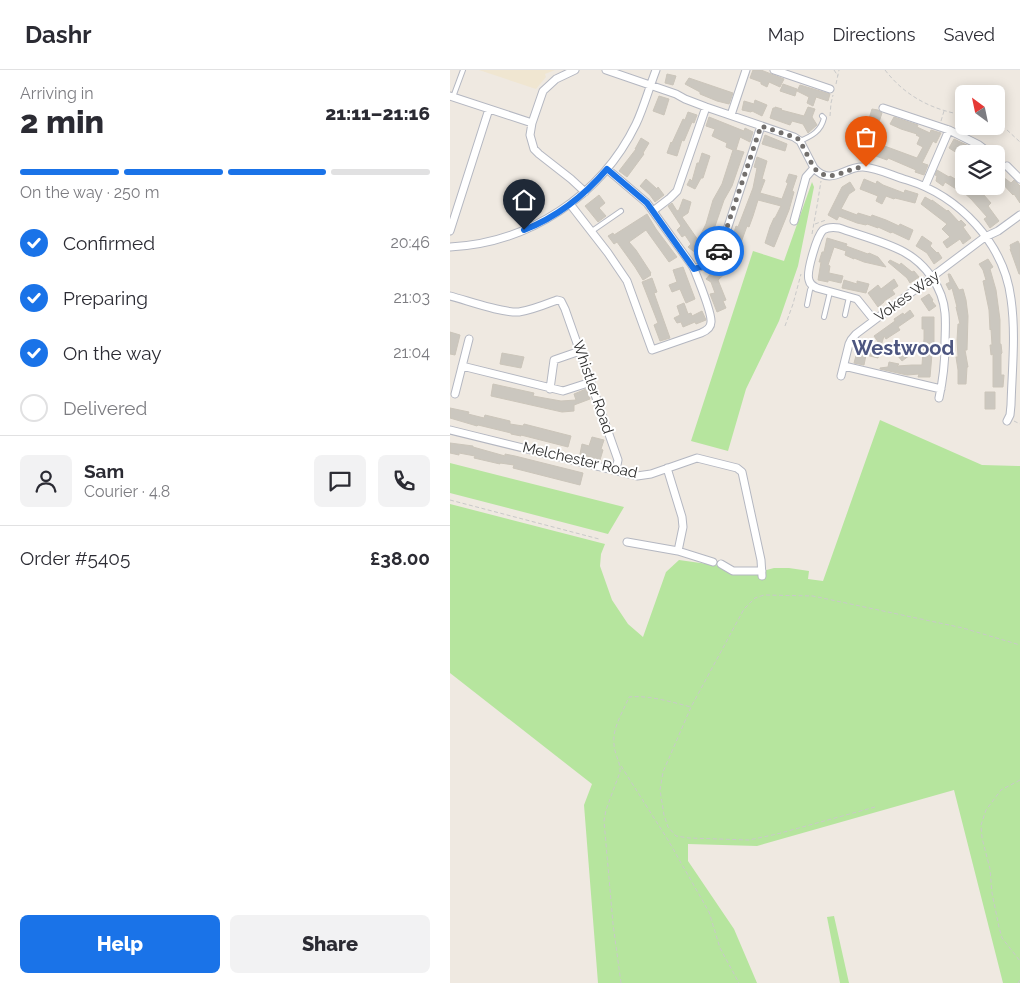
<!DOCTYPE html>
<meta charset="utf-8">
<style>
body{margin:0;font-family:Raleway,sans-serif;background:#f2f2f3;color:#2b2b33;height:100vh;display:flex;flex-direction:column;font-size:19px;white-space:nowrap}
*{box-sizing:border-box;margin:0}
p{font-size:16px;color:#7c7c81}
.icon{flex:none;width:28px;height:28px;fill:none;stroke:currentColor;stroke-width:2;stroke-linecap:round;stroke-linejoin:round}
.map{position:relative;flex:1;overflow:hidden}
.drawer{display:flex;flex-direction:column;background:#fff;width:450px}
.drawer>*{flex:none}
.needle{width:32px;rotate:327deg}
.tools{position:absolute;left:505px;top:15px;display:grid;gap:10px}
.tools a{display:grid;place-items:center;width:50px;height:50px;border-radius:8px;background:#fff;box-shadow:0 2px 12px #0003;font-size:25px}
.pin{position:absolute;display:grid;place-items:center;width:42px;height:42px;color:#fff;margin:-51px -21px;border-radius:50% 50% 50% 0;rotate:-45deg;box-shadow:0 0 5px #0007}
.pin .icon{rotate:45deg}
.courier{position:absolute;display:grid;place-items:center;width:50px;height:50px;margin:-25px;border:4px solid #1a73e8;border-radius:50%;background:#fff;color:#222;box-shadow:0 1px 6px #0007}
.summary em{font-style:normal;font-weight:800}
.summary div{display:flex;flex-direction:column-reverse}
.summary{display:flex;align-items:center;justify-content:space-between;height:85px;padding:0 20px}
h1{font-size:32px;font-weight:800;line-height:38px}
.bar{display:grid;grid-template-columns:repeat(4,1fr);gap:8px 5px;align-content:center;height:60px;padding:0 20px}
.bar i{height:6px;border-radius:4px;background:#e1e1e2}
.bar .active{background:#1a73e8}
.bar p{grid-column:span 4}
.line{display:flex;align-items:center;gap:12px;padding:0 20px;border-top:1px solid #e1e1e2}
.line div{flex:1}
.round{display:grid;place-items:center;flex:none;width:52px;height:52px;border-radius:8px;background:#f2f2f3}
ol{padding:0 20px;list-style:none}
li{display:flex;align-items:center;gap:15px;height:55px}
li p{margin-inline-start:auto}
li .icon{padding:5px;border-radius:50%;background:#1a73e8;color:#fff;stroke-width:4}
li:last-child{color:#7c7c81}
li i{width:28px;height:28px;border:2px solid #e1e1e2;border-radius:50%}
.action{display:flex;gap:10px;margin-top:auto;padding:10px 20px}
.action a{flex:1;height:58px;border-radius:8px;background:#1a73e8;color:#fff;font-size:20px;font-weight:800;line-height:58px;text-align:center}
.action a+a{background:#f2f2f3;color:#2b2b33}
header{display:flex;align-items:center;gap:30px;box-sizing:border-box;height:70px;padding:0 25px;background:#fff;border-bottom:1px solid #e1e1e2}
header strong{font-size:24px}
nav{display:flex;gap:28px;margin-inline-start:auto;font-size:18px}
main{display:flex;flex:1;min-height:0}
.map>svg:first-child{display:block}
</style>
<header>
<strong>Dashr</strong>
<nav><a>Map</a><a>Directions</a><a>Saved</a></nav>
</header>
<main>
<section class="drawer">
<div class="summary"><div><h1>2 min</h1><p>Arriving in</p></div><em>21:11–21:16</em></div>
<div class="bar"><i class="active"></i><i class="active"></i><i class="active"></i><i></i><p>On the way · 250 m</p></div>
<ol>
<li><svg class="icon" aria-label="check" viewBox="0 0 24 24"><path d="M5 12l5 5 9-10"/></svg>Confirmed<p>20:46</p></li>
<li><svg class="icon" aria-label="check" viewBox="0 0 24 24"><path d="M5 12l5 5 9-10"/></svg>Preparing<p>21:03</p></li>
<li><svg class="icon" aria-label="check" viewBox="0 0 24 24"><path d="M5 12l5 5 9-10"/></svg>On the way<p>21:04</p></li>
<li><i></i>Delivered</li>
</ol>
<div class="line" style="height:90px"><a class="round"><svg class="icon" aria-label="person" viewBox="0 0 24 24"><circle cx="12" cy="8" r="4"/><path d="M4 21q1-7 8-7t8 7"/></svg></a><div><b>Sam</b><p>Courier · 4.8</p></div><a class="round"><svg class="icon" aria-label="chat" viewBox="0 0 24 24"><path d="M4 5h16v11H9l-5 4z"/></svg></a><a class="round"><svg class="icon" aria-label="phone" viewBox="0 0 24 24"><path d="M5 4h4l2 5-3 2q2 4 5 5l2-3 5 2v4C11 20 4 13 5 4z"/></svg></a></div>
<div class="line" style="height:65px"><div>Order #5405</div><b>£38.00</b></div>
<div class="action"><a>Help</a><a>Share</a></div>
</section>
<div class="map">
<svg width="570" height="913" viewBox="0 0 570 913">
<rect width="100%" height="100%" fill="#efe9e1"/>
<path fill="#f0e6d1" d="M29 0H105L95 4 96 7 86 19Z"/>
<path fill="#b6e59e" d="M362 112 364 117 348 196 329 251 296 319 278 381 241 371 303 181 334 191Z
M430 350 532 395 570 396V913H553L504 720 307 776 238 774V791L284 859 307 913H148L134 735 142 714 0 603V434L155 474 151 484 150 496 162 530 178 554 193 567 216 502 229 490 286 498 306 503 324 498H339L359 501 358 509 373 511Z
M0 393 174 437 158 464 0 423Z
M384 846 399 913H390L377 847Z"/>
<path fill="#cbc7bf" stroke="#cbc5ba" d="M303 0H311L334 9 330 17 319 12 317 17 311 14V12L300 8Z
M217 4 226 6 223 15 215 13Z
M239 8 283 23 279 34 267 31 250 24V22L235 14Z
M333 14 347 19 345 26 330 21Z
M350 15 380 24 378 31 366 27 363 36 357 33 359 27 347 21Z
M209 26 219 29 214 45 203 41Z
M305 30 317 35 312 46 302 41 301 42 292 40 294 31 304 34Z
M325 37 332 39 331 40 354 46 358 37 365 39 362 47 367 55 358 63 353 54 342 51 340 55 320 48 323 38H325Z
M422 39 428 40 432 43 429 52 419 49Z
M238 42 247 45 244 53 242 52 234 71 232 70 227 86 217 83 221 72 222 73 233 49 235 50Z
M259 47 294 61 295 58 303 62 300 72 290 67 286 80 294 82 292 87 282 116 274 130 264 159 262 158 254 175 264 178 263 184 260 187 247 184 238 177 241 174 235 165 232 167 227 160 231 156 218 136 222 133 227 141 229 140 233 129 241 132 238 143 232 147 248 170 256 154 263 130 272 114 283 80 276 77 277 73 262 66 265 59 256 56Z
M444 47 468 55 467 57 480 63 481 60 491 63 486 73 483 71 472 93 478 95 474 105 465 102 466 100 438 88 437 90 420 84 422 77 428 78 429 74 467 88 473 77 467 74 470 67 466 65 467 64 451 59 440 54Z
M315 65 337 74 335 81 312 74Z
M191 68 199 73 193 83 194 84 177 107 169 101 186 79H185Z
M504 69 525 79 522 84H512L508 82 507 83 499 78Z
M413 73 420 80 413 87 406 79Z
M252 83 260 86 253 108H251L245 119 237 115 240 109 242 111 247 93H249Z
M307 87 317 91 312 109 315 110 310 123 332 129 338 113 336 112 339 104 347 106 342 121 344 122 339 140 324 177 315 173 320 157 324 148H325L331 136 308 130 303 146 299 157 297 156 284 192 286 193 282 199 281 198 268 210 276 230 273 231 276 238 267 242 260 224 265 223 261 212 256 209 270 193 274 194 286 156 288 157 303 118 307 98 304 97Z
M546 93 555 101 546 112Z
M487 100 499 107 500 106 505 109 507 105 514 110V116H522L532 124H533L541 133 538 136 549 151 540 158 534 149 537 147 521 129 512 121 511 122 495 112 493 116 486 111 487 106 485 105Z
M553 107 561 113 564 110 570 116V133L564 124 563 125 550 111Z
M196 109 207 119 208 117 214 125 205 132 200 125 190 116Z
M414 109 426 114 427 111 433 115 454 123 455 120 468 124 465 133 445 128 444 129 436 126 432 134 426 131 428 126 410 119Z
M400 112 405 120 399 124 391 139 407 145 408 143 421 147 422 145 436 150 449 156 450 154 463 160 459 170 442 162 441 163 428 157V158L417 154 416 155 407 153 389 146 387 150 378 145 392 117Z
M149 125 155 133 149 138 156 146 148 152 135 136Z
M475 127 482 131V130L497 141 498 140 509 152 511 150 516 155 513 157 521 168 513 174 510 169 497 178 493 172 500 167 492 159 497 154 471 134Z
M197 144 206 159 227 187 219 192 196 160 179 172 186 180 201 203 200 204 201 205 193 210 185 197 167 172 164 174 158 166 163 163 164 165Z
M472 166 482 173 480 176 487 183 488 182 492 188 484 194 477 183 466 176Z
M377 168 397 174 396 176 418 184 419 183 428 187 436 197 414 192 404 188V189L395 185 396 181 384 177 378 195 380 196 379 202V203L393 206 391 213 378 210V212L368 210 371 192H369L372 182H374Z
M568 171 570 175V204H569L560 179H561L560 175Z
M538 189 543 197 540 199 546 220 550 250V274H551L552 283 551 284V305H554L553 317H543V284L541 285 540 275H542L541 259 540 260 539 240 533 211 536 210 533 200 529 194Z
M440 190 450 195 451 193 462 202 464 201 469 207 460 213 457 208 438 192Z
M233 197 245 229 236 233 230 219 222 222 219 215 227 212 223 200Z
M498 204H500L509 220 513 219 516 230 518 246 517 280H515L518 297H517L516 314H508V300L506 287H508L507 270 508 254H510L506 237H507L502 218 499 220 496 214 500 212Z
M202 208 207 222 204 223 220 268 210 271 204 255 208 253 192 212Z
M444 209 448 216 442 220 445 224 434 231V232L428 237 418 223 428 215 431 219Z
M394 210 407 214V211L419 214 416 223 392 218Z
M479 224 483 230 482 231 486 236 479 241 471 229Z
M234 233 238 244 241 243 242 246 252 241 256 250 246 254 245 252 233 257 231 252 227 253 224 248 230 245 227 236Z
M460 240 464 246 448 257 450 260 436 269 434 266 431 276 424 266 445 251 444 249 453 243 454 245Z
M472 247H484V271L483 284H482L480 307H468L469 304 457 305 430 299V298L438 297 439 292 449 294 447 296 462 295H472L474 269V259H472Z
M0 262 10 265 5 285 0 284Z
M451 274 460 285 452 291 443 280Z
M409 275 430 281 428 288 416 285 414 295 404 293Z
M52 283 74 287 71 298 50 294Z
M43 314 84 323 83 326 111 331 126 330 124 324 136 319 140 329 124 335V341L112 342 41 326Z
M535 322H545V339H535Z
M0 338 19 342 18 344 34 348 35 345 60 351V354L73 356 74 354 121 366 118 377 71 365V366L61 364V363L28 355 27 356 0 348Z
M142 367 154 370 151 379 153 380 150 390 130 384 132 374 139 376Z
M0 373 23 376V377L55 386V384L65 386 133 403 130 415 63 398 64 395 50 393V394L24 388 25 386 9 383V385L0 383Z"/>
<g fill="none" stroke-linecap="round" stroke-linejoin="round">
<defs>
<path id="lane" d="M3 27 13 0
M350 71C362 66 371 61 374 48L372 46
M142 161 171 141
M357 235 360 220 362 216
M395 245 399 227
M374 247 380 222"/>
<path id="street" d="M125 0 106 9 93 21 82 53 80 65 84 79 89 84 121 109 135 122
M156 0 226 24 235 29 256 37 344 67 350 71 364 98C381 117 395 96 413 97 428 98 443 106 457 110 509 126 554 173 561 229 566 264 562 300 561 335L560 345 557 351
M324 0 380 19
M0 26 82 53
M433 38 499 60 529 75 541 84
M281 45 296 0
M557 96 570 109
M475 116 499 60
M120 134 158 183 177 211 202 280 251 263C256 261 261 258 261 252 262 243 248 209 244 199L241 194 197 133 157 99
M203 141 220 128 227 121 256 37
M344 151 356 107 364 98
M0 161 39 39
M0 177C79 173 151 126 186 54 194 37 199 18 206 0
M244 199 263 192 269 184 311 56
M0 226C19 231 51 243 69 242 82 240 94 235 107 230L111 231 115 239 168 390 166 400
M424 250 407 229 367 218C363 216 360 215 359 210 356 202 367 166 373 160 378 157 383 157 389 158 409 165 436 172 454 182 476 194 493 218 495 243 496 254 495 264 495 274 495 293 493 310 489 328
M12 296 113 321 141 312
M394 296 491 319
M391 306 399 274 401 270 406 264 527 173 535 167 548 161 570 145
M100 319 104 290 130 281
M5 324 19 269
M0 360 187 406 201 404 247 388 287 398 292 402 311 490 312 506
M217 398 232 447 233 457 228 481
M177 472 228 481 263 492
M271 494 283 501H312"/>
</defs>
<use href="#lane" stroke="#b4b7c1" stroke-width="6"/>
<use href="#street" stroke="#b4b7c1" stroke-width="9"/>
<path stroke="#c9c9c9" stroke-width="1" stroke-dasharray="4 2.5" stroke-linecap="butt" d="M384 0 388 6
M435 0C455 26 482 40 514 45
M386 14 389 0
M380 46 381 33 383 25
M491 51 494 41
M546 53 556 59 570 72
M365 154 376 150
M362 164 367 136 371 111
M335 256 343 234 351 204
M564 351 570 354
M0 430 149 469
M171 696 218 770 259 842 270 878 289 913
M570 710 551 720 536 740 531 755 532 768 540 799 542 823 549 857 552 868 570 891
M425 737 327 764 299 770 239 768 226 766 218 757 214 745 210 720 213 702 241 637 294 539 305 528 314 525 363 526 513 558 570 575
M171 913 163 854 154 751 156 740 170 702C171 692 164 684 164 674 162 658 173 642 179 627 200 625 221 632 241 637
M568 913 570 910"/>
<use href="#lane" stroke="#fff" stroke-width="4"/>
<use href="#street" stroke="#fff" stroke-width="7"/>
</g>
<g fill="none" stroke-linecap="round" stroke-linejoin="round">
<path stroke="#726f6d" stroke-width="5" stroke-dasharray="0 9" d="M269 181 311 56 347 68 350 71 364 98C381 116 397 96 416 97"/>
<path stroke="#1a73e8" stroke-width="6" d="M74 160C107 147 134 126 157 99L197 133 244 199C256 195 265 193 269 181"/>
</g>
<g text-anchor="middle" dominant-baseline="central" stroke-width="4" stroke-linejoin="round" paint-order="stroke">
<g font-size="15" fill="#2e2e2e" stroke="#fff">
<text transform="translate(457 226) rotate(-36)">Vokes Way</text>
<text transform="translate(143 317) rotate(71)">Whistler Road</text>
<text transform="translate(130 390) rotate(13)">Melchester Road</text>
</g>
<g font-size="20" font-weight="bold" fill="#4d5680" stroke="#fff">
<text x="453" y="278">Westwood</text>
</g>
</g>
</svg>
<div class="tools">
<a><svg class="needle" viewBox="-14 -14 28 28"><path d="M0-13l5 13h-10z" fill="#e53935"/><path d="M0 13l5-13h-10z" fill="#7c7c81"/></svg></a>
<a><svg class="icon" aria-label="layers" viewBox="0 0 24 24"><path d="M12 4l9 5-9 5-9-5zM3 14l9 5 9-5"/></svg></a>
</div>
<div class="pin" style="left:416px;top:97px;background:#ea580c"><svg class="icon" aria-label="bag" viewBox="0 0 24 24"><path d="M5 8h14l-1 12H6zM9 8a3 3 0 0 1 6 0"/></svg></div>
<div class="pin" style="left:74px;top:160px;background:#1f2937"><svg class="icon" aria-label="home" viewBox="0 0 24 24"><path d="M3 11l9-7 9 7M6 9v11h12V9"/></svg></div>
<div class="courier" style="left:269px;top:181px"><svg class="icon" aria-label="car" viewBox="0 0 24 24"><path d="M5 17H2v-5l4-1 3-4h7l3 4 3 1v5h-3M9 17h6M6 11h13"/><circle cx="7" cy="17" r="2"/><circle cx="17" cy="17" r="2"/></svg></div>
</div>
</main>
